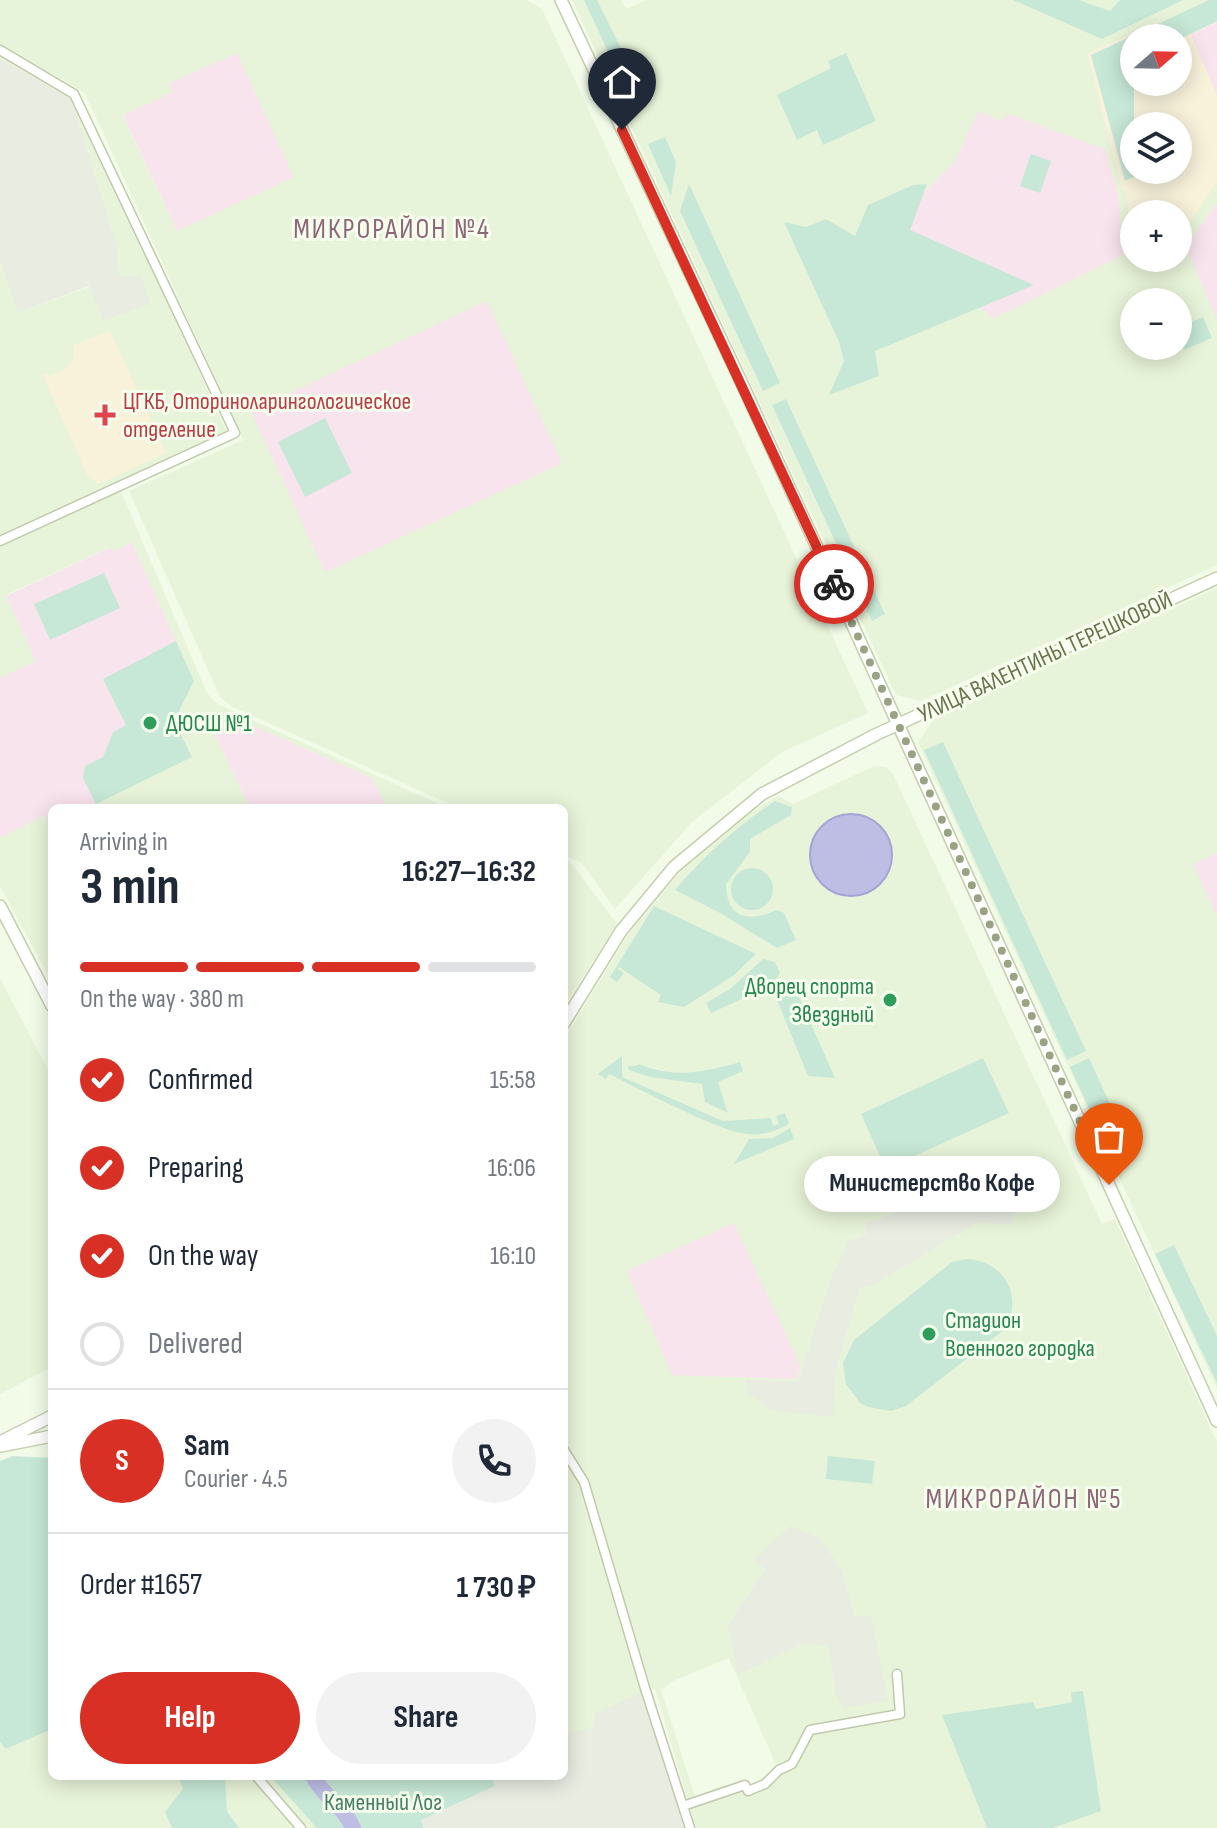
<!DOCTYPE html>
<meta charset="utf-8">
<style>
body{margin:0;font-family:"Sofia Sans Condensed",sans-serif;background:#f2f2f3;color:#1f2937;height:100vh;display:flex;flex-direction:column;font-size:30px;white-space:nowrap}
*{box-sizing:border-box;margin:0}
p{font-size:26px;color:#747a83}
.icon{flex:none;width:44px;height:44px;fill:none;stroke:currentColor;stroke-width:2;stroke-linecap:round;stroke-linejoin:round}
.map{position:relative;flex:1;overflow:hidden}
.sheet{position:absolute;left:48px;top:804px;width:520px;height:976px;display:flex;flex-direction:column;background:#fff;border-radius:12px;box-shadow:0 4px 20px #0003}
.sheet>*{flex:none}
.needle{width:52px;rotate:70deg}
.fabs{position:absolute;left:1120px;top:24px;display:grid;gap:16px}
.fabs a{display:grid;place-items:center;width:72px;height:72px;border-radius:50%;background:#fff;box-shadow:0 4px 20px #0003;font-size:40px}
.pin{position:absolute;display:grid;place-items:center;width:68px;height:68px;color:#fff;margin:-82px -34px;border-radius:50% 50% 50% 0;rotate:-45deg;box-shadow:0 0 8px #0007}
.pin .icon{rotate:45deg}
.courier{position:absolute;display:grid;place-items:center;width:80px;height:80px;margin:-40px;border:6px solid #d93025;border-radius:50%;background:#fff;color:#222;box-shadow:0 2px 10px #0007}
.bubble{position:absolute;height:56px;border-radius:28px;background:#fff;box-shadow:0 4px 20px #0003;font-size:26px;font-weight:700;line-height:56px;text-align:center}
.headline em{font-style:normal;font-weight:700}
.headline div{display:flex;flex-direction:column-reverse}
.headline{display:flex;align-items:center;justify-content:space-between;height:136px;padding:0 32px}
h1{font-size:52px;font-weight:700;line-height:60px}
.bar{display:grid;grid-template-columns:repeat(4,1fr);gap:12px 8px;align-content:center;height:96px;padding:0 32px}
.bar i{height:10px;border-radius:6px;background:#e0e1e3}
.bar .on{background:#d93025}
.bar p{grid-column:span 4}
.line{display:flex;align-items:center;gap:20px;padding:0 32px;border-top:2px solid #e0e1e3}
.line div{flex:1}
.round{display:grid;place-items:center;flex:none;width:84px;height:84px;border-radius:42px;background:#f2f2f3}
ol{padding:0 32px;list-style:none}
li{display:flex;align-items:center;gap:24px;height:88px}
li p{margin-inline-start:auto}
li .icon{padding:8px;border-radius:50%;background:#d93025;color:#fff;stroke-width:4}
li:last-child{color:#747a83}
li i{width:44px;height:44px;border:4px solid #e0e1e3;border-radius:50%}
.action{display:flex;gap:16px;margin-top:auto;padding:16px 32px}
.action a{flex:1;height:92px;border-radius:48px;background:#d93025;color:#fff;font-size:32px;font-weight:700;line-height:92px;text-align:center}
.action a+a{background:#f2f2f3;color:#1f2937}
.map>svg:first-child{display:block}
</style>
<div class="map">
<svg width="1217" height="1828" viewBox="0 0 1217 1828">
<rect width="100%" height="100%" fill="#f1fbe8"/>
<path fill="#e8f4d9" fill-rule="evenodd" d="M0 0H526L542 9 868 713 782 752 692 822 615 909 582 863 564 855V808H459L233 707 220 697 129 491 243 440 85 93 0 44ZM172 93 177 231 123 116Z
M572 0H621L626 9 646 0H1217V22L1190 35 1217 95V565L921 701 896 695ZM1134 38H1178V82H1134ZM1134 126H1178V170H1134ZM1134 214H1178V258H1134ZM1134 302H1178V346H1134Z
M0 53 75 97 229 437 120 489 207 693 219 705 448 808H387L372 778 211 728 250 808H87L191 757 174 721 194 681 132 542 115 552 108 548 6 595 36 661 0 678V261L17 313 120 276 116 243 72 99 0 59Z
M1217 588V853L1194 864 1217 916V1389L918 742 935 718Z
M874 766 886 767 893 774 1102 1224 1115 1219 1217 1442V1828H696L655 1689 642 1692 593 1727 564 1734V1039L628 935 677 875 704 849 742 817 778 796 793 804ZM935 1196 950 1208 978 1202 1012 1225 977 1223 874 1285 860 1288 836 1371 832 1417 745 1391 746 1380 798 1381 830 1279 848 1241 867 1234 864 1224 916 1206ZM753 1561 843 1573 855 1616 835 1693 830 1647 804 1643 738 1674 727 1626 765 1569ZM729 1658 777 1767 751 1785 741 1780 695 1796 661 1690 673 1681Z
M45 815 48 822 52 820V983L0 886V838Z
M564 860 571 863 617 924 564 1007Z
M0 978 52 1078V1367L0 1394Z
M52 1729V1776H178L184 1789 166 1812 172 1828H0V1742L6 1749Z
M225 1776H270L317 1828H239L227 1811Z"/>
<path fill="#e8ece1" d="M0 59 72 99 116 243 120 276H141L150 304 103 321 89 286 17 313 0 261Z
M920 1179 926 1198 934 1196 950 1207 978 1202 1013 1205 1012 1225 977 1223 874 1285 860 1288 836 1371 833 1417 771 1410 745 1391 746 1380 798 1381 830 1279 848 1241 867 1234 864 1224 915 1206 908 1183Z
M790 1526 820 1538 843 1573 855 1616H871L888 1701 843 1708 835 1693 829 1647 804 1643 738 1675 727 1626 765 1569 753 1561Z
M642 1692 685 1828H423L420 1820 495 1786 491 1776H564V1734L593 1727 594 1714Z"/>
<path fill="#f8e4ed" d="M1217 22V95L1190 35Z
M237 53 294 177 177 231 123 115 172 93 168 84Z
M978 111 999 121 1009 114 1106 150 1118 194 1123 255 994 318 950 287 890 227 956 160Z
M1217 202V320L1186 247Z
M487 301 562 463 325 572 251 411Z
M132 542 194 681 174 721 192 757 87 808H52V820L48 822 45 815 0 838V678L36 661 6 596 109 548 116 551Z
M229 715 372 778 387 808H250L211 728Z
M1217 853V916L1193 864Z
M734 1223 801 1367 797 1379 672 1375 627 1271Z"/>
<path fill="#f8f2db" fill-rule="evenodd" d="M1181 13 1217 95V182L1178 240V214H1134V251L1126 192 1122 189 1087 53ZM1134 38H1178V82H1134ZM1134 126H1178V170H1134Z
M110 331 166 453 99 484 88 477 43 375 47 373 49 376 64 370 73 360V345Z"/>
<path fill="#c7e8d7" d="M584 0H597L630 66 617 71Z
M1013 0H1079L1110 11 1120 0H1183L1102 39Z
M1209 0H1217V21L1182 38 1180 67H1178V38H1134V82H1144L1134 86V170H1148L1125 181 1091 55Z
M846 53 876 121 823 145 817 130 797 140 777 95 831 68 828 61Z
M665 137 676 162 671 196 648 144Z
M1031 154 1051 161 1040 193 1020 186Z
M689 184 780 383 763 391 680 211Z
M927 184 910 230 1034 285 875 351 879 376 829 395 844 361 839 342 784 222 806 227 826 219 855 236 868 205 913 185Z
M1203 317 1212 338 1184 350 1178 338V328Z
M786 399 885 614 872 621 772 405Z
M325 418 352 473 305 497 278 442Z
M104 573 120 608 50 640 34 604Z
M176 641 194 681 174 721 192 757 96 804 83 778 85 766 103 757 113 732 126 725 103 679Z
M943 742 1086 1051 1067 1060 924 750Z
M775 801 792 807 791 815 750 839V852L726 884C727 920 749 922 777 910L784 913 796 940 777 948 720 913 675 890C704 856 736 827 775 801Z
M731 889a21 21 0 1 1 42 0a21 21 0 1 1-42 0Z
M654 906 656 907 756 954 733 976 684 1007 658 1002 661 995 619 967 618 969 624 973 617 982 610 977Z
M763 959 775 962 780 973 772 985 711 1013 706 1003 730 989Z
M796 990 835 1078 808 1076 777 1000Z
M622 1056V1077L723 1121 771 1118 773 1126 779 1124 776 1116 785 1113 789 1124C776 1131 763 1136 747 1134 718 1131 639 1089 609 1074L606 1079 598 1074Z
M983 1058 1009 1113 886 1169 861 1114Z
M1089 1058 1133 1154 1114 1163 1070 1067Z
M740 1062 743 1071 718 1082 728 1113 705 1102 702 1084 650 1077 629 1070 628 1066H636L639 1064C675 1079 704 1072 740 1062Z
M790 1128 794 1139 734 1164 749 1139 773 1138Z
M1174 1245 1217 1336V1383L1155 1254Z
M967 1259C1004 1261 1024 1296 1005 1329L906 1406 891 1411 868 1407 860 1403 846 1384 843 1363 854 1340 952 1262Z
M13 1456 52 1458V1729L6 1749 0 1742V1461Z
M828 1456 875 1461 872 1484 826 1479Z
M1083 1691 1101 1811 1053 1828H987L942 1715 1033 1702 1036 1709 1072 1702 1071 1692Z
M178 1776H225L227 1811 239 1828H172L165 1812 183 1789Z
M270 1776H491L495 1786 421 1820 423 1828H317Z"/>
<path fill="#bebde4" stroke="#a6a4d5" stroke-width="2" d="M810 855a41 41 0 1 1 82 0a41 41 0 1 1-82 0Z"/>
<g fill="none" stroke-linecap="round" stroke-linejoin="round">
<path stroke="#bebde4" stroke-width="16" d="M313 1776C323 1797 344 1806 353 1828"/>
<defs>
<path id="street" d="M0 50 74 94 235 433 0 541
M564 1450 584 1482 645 1688 690 1828
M256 1776 301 1828
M683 1806 745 1785 748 1791 765 1784 779 1770 792 1764 810 1730 900 1714 897 1674"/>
<path id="secondary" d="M561 0 739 377 1217 1421
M0 906 52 1006
M564 1023 621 931 674 867 762 794 877 734 1217 578
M0 1442 52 1416
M1 1446 52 1436"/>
</defs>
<use href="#street" stroke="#c0c9ab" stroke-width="11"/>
<use href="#secondary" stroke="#c4cfac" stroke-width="14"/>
<use href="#street" stroke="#fff" stroke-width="8"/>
<use href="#secondary" stroke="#fff" stroke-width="11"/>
</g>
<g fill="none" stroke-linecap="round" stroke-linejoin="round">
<path stroke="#99a383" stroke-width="8" stroke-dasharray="0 14.4" d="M834 584 1109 1185"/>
<path stroke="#d93025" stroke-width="10" d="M622 130 834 584"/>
</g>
<path fill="#e0444e" stroke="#f6feee" stroke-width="3" d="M101 403h8v8h8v8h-8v8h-8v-8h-8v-8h8z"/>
<g fill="#2e9e5b" stroke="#f6feee" stroke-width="3">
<circle cx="150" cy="723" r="8"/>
<circle cx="890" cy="1000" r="8"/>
<circle cx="929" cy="1334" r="8"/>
</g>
<g text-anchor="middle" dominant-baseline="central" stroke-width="6" stroke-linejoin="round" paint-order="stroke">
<g font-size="24" fill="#be3a42" stroke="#f6feee" text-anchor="start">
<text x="123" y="401">ЦГКБ, Оториноларингологическое<tspan x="123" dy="28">отделение</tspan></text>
</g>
<g font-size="24" fill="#6a734d" stroke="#f6feee">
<text transform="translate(1045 657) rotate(-25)">УЛИЦА ВАЛЕНТИНЫ ТЕРЕШКОВОЙ</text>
</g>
<g font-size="24" fill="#27864d" stroke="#f6feee" text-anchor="start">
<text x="166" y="723">ДЮСШ №1</text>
<text x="874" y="986" text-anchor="end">Дворец спорта<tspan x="874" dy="28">Звездный</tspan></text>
<text x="945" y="1320">Стадион<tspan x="945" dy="28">Военного городка</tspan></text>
</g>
<g font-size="24" fill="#497e68" stroke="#f6feee">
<text x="383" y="1802">Каменный Лог</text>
</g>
<g font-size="28" letter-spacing="2" fill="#8f6578" stroke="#f6feee">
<text x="392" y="229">МИКРОРАЙОН №4</text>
<text x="1024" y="1499">МИКРОРАЙОН №5</text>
</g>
</g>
</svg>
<div class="fabs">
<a><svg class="needle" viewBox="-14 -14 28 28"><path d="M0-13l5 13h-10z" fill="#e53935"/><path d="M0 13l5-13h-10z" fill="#747a83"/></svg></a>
<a><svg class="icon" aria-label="layers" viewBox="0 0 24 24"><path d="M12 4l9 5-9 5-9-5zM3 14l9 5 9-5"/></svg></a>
<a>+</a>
<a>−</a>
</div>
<div class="pin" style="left:1109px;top:1185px;background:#ea580c"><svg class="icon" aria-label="bag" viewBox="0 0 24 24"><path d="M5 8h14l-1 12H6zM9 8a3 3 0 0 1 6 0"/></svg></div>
<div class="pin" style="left:622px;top:130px;background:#1f2937"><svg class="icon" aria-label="home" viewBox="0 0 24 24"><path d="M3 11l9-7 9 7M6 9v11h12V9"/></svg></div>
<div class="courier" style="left:834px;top:584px"><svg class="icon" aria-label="bike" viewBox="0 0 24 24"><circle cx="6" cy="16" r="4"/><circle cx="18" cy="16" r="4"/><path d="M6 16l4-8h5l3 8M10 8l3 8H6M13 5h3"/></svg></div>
<div class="bubble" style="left:804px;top:1156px;width:256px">Министерство Кофе</div>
<section class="sheet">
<div class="headline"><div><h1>3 min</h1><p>Arriving in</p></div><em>16:27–16:32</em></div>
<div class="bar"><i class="on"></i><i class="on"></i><i class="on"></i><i></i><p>On the way · 380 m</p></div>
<ol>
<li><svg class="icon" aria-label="check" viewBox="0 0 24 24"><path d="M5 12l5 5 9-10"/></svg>Confirmed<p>15:58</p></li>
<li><svg class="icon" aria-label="check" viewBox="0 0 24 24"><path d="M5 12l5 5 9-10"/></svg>Preparing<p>16:06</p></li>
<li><svg class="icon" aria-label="check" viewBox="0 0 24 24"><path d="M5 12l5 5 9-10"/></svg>On the way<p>16:10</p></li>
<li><i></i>Delivered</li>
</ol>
<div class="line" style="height:144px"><b class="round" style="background:#d93025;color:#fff">S</b><div><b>Sam</b><p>Courier · 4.5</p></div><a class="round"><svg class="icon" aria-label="phone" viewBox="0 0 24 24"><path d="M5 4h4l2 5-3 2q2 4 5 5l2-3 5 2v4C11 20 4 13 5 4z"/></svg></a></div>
<div class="line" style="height:104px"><div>Order #1657</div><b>1 730 ₽</b></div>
<div class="action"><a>Help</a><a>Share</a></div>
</section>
</div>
